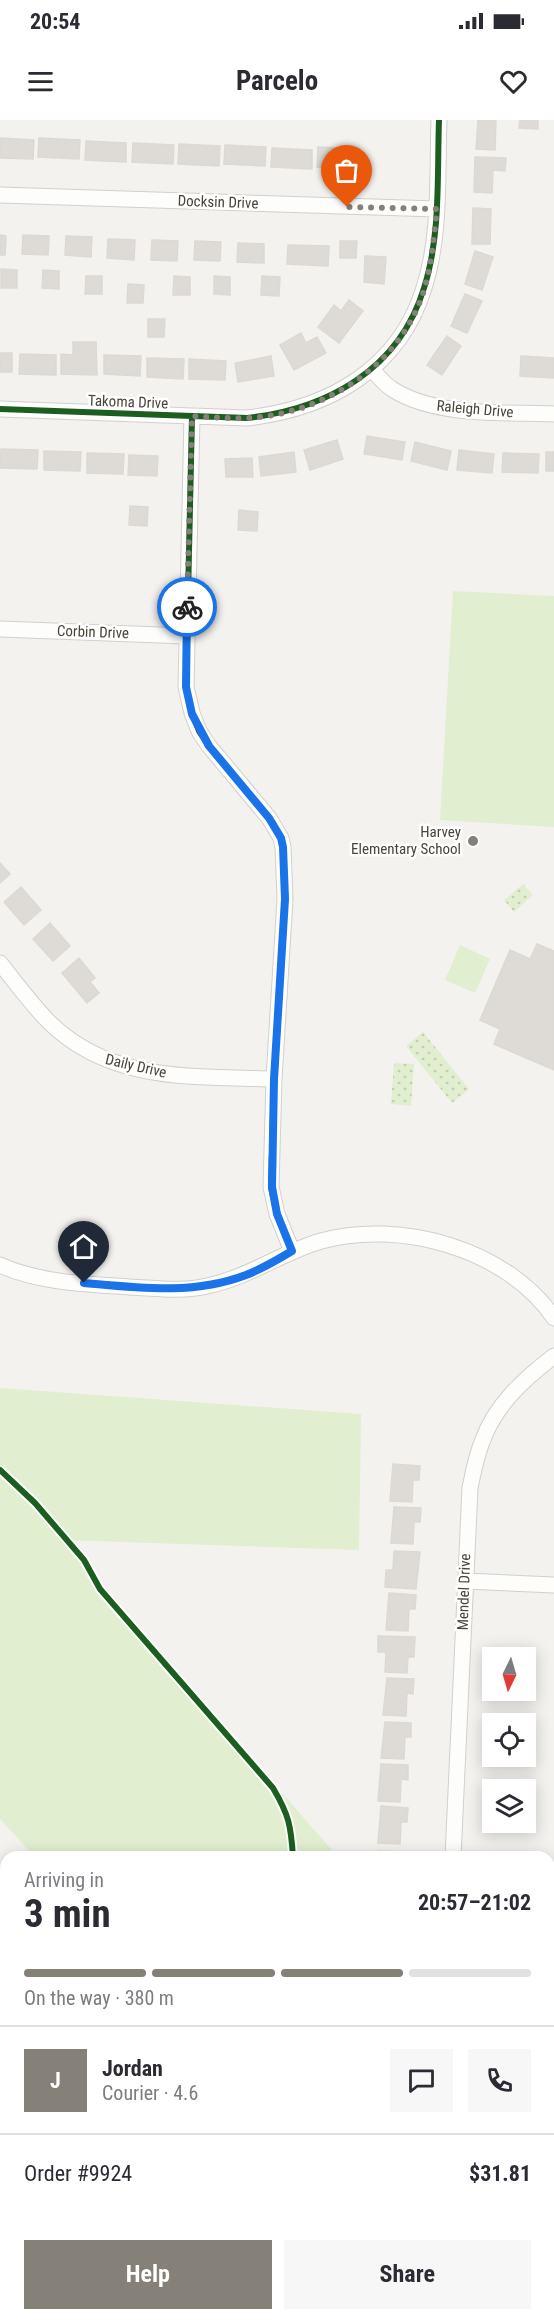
<!DOCTYPE html>
<meta charset="utf-8">
<style>
body{margin:0;font-family:"Roboto Condensed",sans-serif;background:#f7f7f7;color:#2b2b33;height:100vh;display:flex;flex-direction:column;font-size:22px;white-space:nowrap}
*{box-sizing:border-box;margin:0}
p{font-size:20px;color:#7c7c81}
.icon{flex:none;width:33px;height:33px;fill:none;stroke:currentColor;stroke-width:2;stroke-linecap:round;stroke-linejoin:round}
.map{position:relative;flex:1;overflow:hidden}
.panel{position:absolute;left:0px;top:1731px;width:555px;height:470px;display:flex;flex-direction:column;background:#fff;border-radius:18px 18px 0 0;box-shadow:0 3px 15px #0003}
.panel>*{flex:none}
.needle{width:39px;rotate:185deg}
.fabs{position:absolute;left:482px;top:1527px;display:grid;gap:12px}
.fabs a{display:grid;place-items:center;width:54px;height:54px;border-radius:0px;background:#fff;box-shadow:0 3px 15px #0003;font-size:30px}
.pin{position:absolute;display:grid;place-items:center;width:51px;height:51px;color:#fff;margin:-62px -26px;border-radius:50% 50% 50% 0;rotate:-45deg;box-shadow:0 0 6px #0007}
.pin .icon{rotate:45deg}
.courier{position:absolute;display:grid;place-items:center;width:60px;height:60px;margin:-30px;border:4px solid #1a73e8;border-radius:50%;background:#fff;color:#222;box-shadow:0 2px 8px #0007}
.headline em{font-style:normal;font-weight:700}
.headline div{display:flex;flex-direction:column-reverse}
.headline{display:flex;align-items:center;justify-content:space-between;height:102px;padding:0 24px}
h1{font-size:39px;font-weight:700;line-height:45px}
.bar{display:grid;grid-template-columns:repeat(4,1fr);gap:9px 6px;align-content:center;height:72px;padding:0 24px}
.bar i{height:8px;border-radius:4px;background:#e1e1e2}
.bar .on{background:#868178}
.bar p{grid-column:span 4}
.line{display:flex;align-items:center;gap:15px;padding:0 24px;border-top:2px solid #e1e1e2}
.line div{flex:1}
.round{display:grid;place-items:center;flex:none;width:63px;height:63px;border-radius:0px;background:#f7f7f7}
.primary-button{display:flex;gap:12px;margin-top:auto;padding:12px 24px}
.primary-button a{flex:1;height:69px;border-radius:0px;background:#868178;color:#fff;font-size:24px;font-weight:700;line-height:69px;text-align:center}
.primary-button a+a{background:#f7f7f7;color:#2b2b33}
.status{display:flex;justify-content:space-between;align-items:center;height:42px;padding:0 30px;background:#fff;direction:ltr}
.status svg{height:16px;fill:currentColor}
header{display:flex;justify-content:space-between;align-items:center;height:78px;padding:0 24px;background:#fff;font-size:27px;font-weight:700}
.map>svg:first-child{display:block}
</style>
<div class="status"><b>20:54</b><svg viewBox="0 0 49 12"><path d="M0 12V9h3v3zM5 12V6h3v6zM10 12V3h3v9zM15 12V0h3v12zM26 1h20v11H26zM47 4h2v5h-2z"/></svg></div>
<header><svg class="icon" aria-label="menu" viewBox="0 0 24 24"><path d="M4 6h16M4 12h16M4 18h16"/></svg>Parcelo<svg class="icon" aria-label="heart" viewBox="0 0 24 24"><path d="M12 20l-8-8c-3-5 5-10 8-4 3-6 11-1 8 4z"/></svg></header>
<div class="map">
<svg width="554" height="2200" viewBox="0 0 554 2200">
<defs>
<pattern id="park-dots" width="8" height="8" patternUnits="userSpaceOnUse" patternTransform="scale(1.5)"><rect width="8" height="8" fill="#e1eecf"/><path d="M2 2h.1M6 6h.1" fill="none" stroke="#c3cdb2" stroke-width="1.8" stroke-linecap="round"/></pattern>
</defs>
<rect width="100%" height="100%" fill="#f4f2ee"/>
<path fill="#e1eecf" d="M453 471 554 476V707L440 700Z
M460 825 490 839 475 873 445 860Z
M0 1268 361 1294 359 1430 62 1420 338 1737H35L0 1699Z
M85 2195 326 2194V2200H85Z"/>
<path fill="url(#park-dots)" d="M523 764 533 775 514 792 504 780Z
M423 912 469 969 452 983 406 926Z
M394 943 414 944 411 986 391 984Z"/>
<path fill="#dedbd6" stroke="#dcd9d4" stroke-width="1.5" d="M478 0H496L495 30 476 29Z
M520 0H538V9L519 8Z
M0 18 34 20 33 39 0 38Z
M39 18 80 20 79 39 38 37Z
M86 21 126 23V42L85 40Z
M133 23 174 25 173 44 132 42Z
M179 24 220 26 219 46 178 44Z
M225 25 266 27 265 46 224 44Z
M318 27 359 29 358 49 317 47Z
M272 28 312 30V49L271 47Z
M475 37 506 38 505 51 493 50 492 73 474 72Z
M473 88 491 89 490 124H472Z
M0 115 6 116 5 135H0Z
M23 115 49 116 48 135 22 134Z
M66 116 92 117 91 137 65 135Z
M108 119 135 120 134 140 107 138Z
M152 120 178 121 177 141 151 140Z
M195 121 221 122 220 141 194 140Z
M340 121H357L356 138H340Z
M238 123 264 124V143L237 142Z
M288 125 329 126 328 146 287 144Z
M475 131 493 137 482 170 465 164Z
M365 136 386 137 384 164 364 162Z
M1 149 17 150V168H1Z
M43 150 59 151V169L42 168Z
M86 156H102V174H85Z
M174 156 190 157V175H173Z
M214 156 230 157V175L214 174Z
M262 156 280 157 279 176 261 175Z
M128 164 144 165 143 183H127Z
M465 174 482 181 467 213 451 206Z
M349 180 363 191 339 223 318 207 334 185 341 191Z
M148 199H165L164 217H148Z
M301 213 306 223 317 217 326 233 294 250 280 225Z
M447 216 461 226 442 255 427 245Z
M73 222H96L97 255 61 254V234L73 235Z
M0 233H12V252H0Z
M20 234 56 235V255L19 254Z
M104 235 141 236 140 256 104 254Z
M271 236 274 256 238 262 235 243Z
M521 236 554 238V258L520 256Z
M147 238 184 239 183 259 147 257Z
M189 239 226 241 225 260 189 259Z
M367 316 405 322 402 340 364 334Z
M337 320 343 339 310 350 304 330Z
M415 322 451 331 447 350 411 341Z
M1 329 38 330 37 349 0 348Z
M459 330 494 334 492 353 457 350Z
M44 331 81 332 80 351 44 350Z
M294 332 296 352 261 356 259 337Z
M546 332H554V351H546Z
M87 333 124 334 123 354 87 353Z
M503 333 539 334 538 353 502 352Z
M129 335 158 336 157 356 128 355Z
M252 338 253 357H226L225 339Z
M130 386 148 387 147 406 129 405Z
M239 390 258 392 257 411 238 410Z
M0 743 10 754 0 763Z
M21 767 41 790 24 805 4 782Z
M50 803 70 826 53 841 33 819Z
M537 824 554 831V950L494 924 500 909 480 900 510 830 530 839Z
M79 838 95 858 90 862 99 873 87 883 62 853Z
M393 1344 420 1346 419 1360H413L412 1382 390 1381Z
M394 1387 421 1388 420 1402H414L413 1424 391 1423Z
M394 1431 420 1432 416 1469 385 1467 386 1450H393Z
M389 1473 416 1475 415 1489H409L408 1511 386 1510Z
M378 1516 415 1517 414 1537H408L407 1553 385 1552 386 1532H378Z
M387 1558 414 1559 413 1574 407 1573 406 1596 383 1595Z
M385 1602 411 1603V1617H405L404 1639 381 1638Z
M381 1644 408 1645V1660L401 1659 400 1682 378 1681Z
M381 1686 408 1688 407 1702H401L400 1724 378 1723Z
M378 1731 405 1732V1737H378Z
M549 1944H554V1975H549Z"/>
<g fill="none" stroke-linecap="round" stroke-linejoin="round">
<defs>
<path id="street" d="M0 75 437 89
M372 249C378 256 384 264 392 269 435 297 504 292 554 294
M0 289 247 298C327 289 399 250 424 168 441 115 437 55 439 0
M192 296 186 567 192 593 199 611 209 626 269 698 281 718 283 727 285 779 274 959 271 1067 277 1094 292 1131
M0 509 187 516
M0 843C16 863 32 885 50 903 112 963 194 956 274 959
M0 1145C40 1163 86 1164 130 1167 155 1168 182 1172 207 1166 250 1157 280 1133 321 1121 400 1099 507 1129 554 1198
M465 1461 554 1465
M453 1737 470 1368C473 1353 476 1337 482 1322 495 1285 524 1259 554 1236
M549 1893H554
M0 2069H6
M549 2107H554"/>
</defs>
<use href="#street" stroke="#d2d0cb" stroke-width="17"/>
<use href="#street" stroke="#fdfdfc" stroke-width="15"/>
<defs>
<path id="cycleway" d="M0 289 247 298C327 289 399 250 424 168 441 115 437 55 439 0
M192 296 186 567 192 593 199 611 209 626 269 698 281 718 283 727 285 779 274 959 271 1067 277 1094 292 1131
M0 1350 35 1383 84 1440 100 1469 273 1668C289 1695 291 1706 293 1737"/>
</defs>
<use href="#cycleway" stroke="#fff" stroke-width="10"/>
<use href="#cycleway" stroke="#1b5e20" stroke-width="6"/>
</g>
<g fill="none" stroke-linecap="round" stroke-linejoin="round">
<path stroke="#868178" stroke-width="6" stroke-dasharray="0 10.8" d="M187 487 192 296C211 297 229 299 248 298 325 294 403 244 425 167 432 142 434 115 437 89L347 87"/>
<path stroke="#1a73e8" stroke-width="8" d="M84 1163C139 1168 194 1175 246 1155 262 1149 277 1140 292 1131L277 1094 272 1067 274 959 285 779 283 727 281 718 269 698 209 626 192 594 186 567 187 487"/>
</g>
<circle fill="#868178" stroke="#fff" stroke-width="2" cx="473" cy="721" r="6"/>
<g text-anchor="middle" dominant-baseline="central" stroke-width="5" stroke-linejoin="round" paint-order="stroke">
<g font-size="15" fill="#4b4439" stroke="#fff">
<text transform="translate(218 82) rotate(2)">Docksin Drive</text>
<text transform="translate(128 282) rotate(2)">Takoma Drive</text>
<text transform="translate(475 289) rotate(5)">Raleigh Drive</text>
<text transform="translate(93 512) rotate(2)">Corbin Drive</text>
<text transform="translate(136 946) rotate(13)">Daily Drive</text>
<text transform="translate(464 1472) rotate(-88)">Mendel Drive</text>
</g>
<g font-size="15" fill="#4b4439" stroke="#fff" text-anchor="end">
<text x="461" y="712">Harvey<tspan x="461" dy="17">Elementary School</tspan></text>
</g>
</g>
</svg>
<div class="fabs">
<a><svg class="needle" viewBox="-14 -14 28 28"><path d="M0-13l5 13h-10z" fill="#e53935"/><path d="M0 13l5-13h-10z" fill="#7c7c81"/></svg></a>
<a><svg class="icon" aria-label="locate" viewBox="0 0 24 24"><circle cx="12" cy="12" r="6"/><path d="M12 2v4M12 18v4M2 12h4M18 12h4"/></svg></a>
<a><svg class="icon" aria-label="layers" viewBox="0 0 24 24"><path d="M12 4l9 5-9 5-9-5zM3 14l9 5 9-5"/></svg></a>
</div>
<div class="pin" style="left:347px;top:87px;background:#ea580c"><svg class="icon" aria-label="bag" viewBox="0 0 24 24"><path d="M5 8h14l-1 12H6zM9 8a3 3 0 0 1 6 0"/></svg></div>
<div class="pin" style="left:84px;top:1163px;background:#1f2937"><svg class="icon" aria-label="home" viewBox="0 0 24 24"><path d="M3 11l9-7 9 7M6 9v11h12V9"/></svg></div>
<div class="courier" style="left:187px;top:487px"><svg class="icon" aria-label="bike" viewBox="0 0 24 24"><circle cx="6" cy="16" r="4"/><circle cx="18" cy="16" r="4"/><path d="M6 16l4-8h5l3 8M10 8l3 8H6M13 5h3"/></svg></div>
<section class="panel">
<div class="headline"><div><h1>3 min</h1><p>Arriving in</p></div><em>20:57–21:02</em></div>
<div class="bar"><i class="on"></i><i class="on"></i><i class="on"></i><i></i><p>On the way · 380 m</p></div>
<div class="line" style="height:108px"><b class="round" style="background:#868178;color:#fff">J</b><div><b>Jordan</b><p>Courier · 4.6</p></div><a class="round"><svg class="icon" aria-label="chat" viewBox="0 0 24 24"><path d="M4 5h16v11H9l-5 4z"/></svg></a><a class="round"><svg class="icon" aria-label="phone" viewBox="0 0 24 24"><path d="M5 4h4l2 5-3 2q2 4 5 5l2-3 5 2v4C11 20 4 13 5 4z"/></svg></a></div>
<div class="line" style="height:78px"><div>Order #9924</div><b>$31.81</b></div>
<div class="primary-button"><a>Help</a><a>Share</a></div>
</section>
</div>
